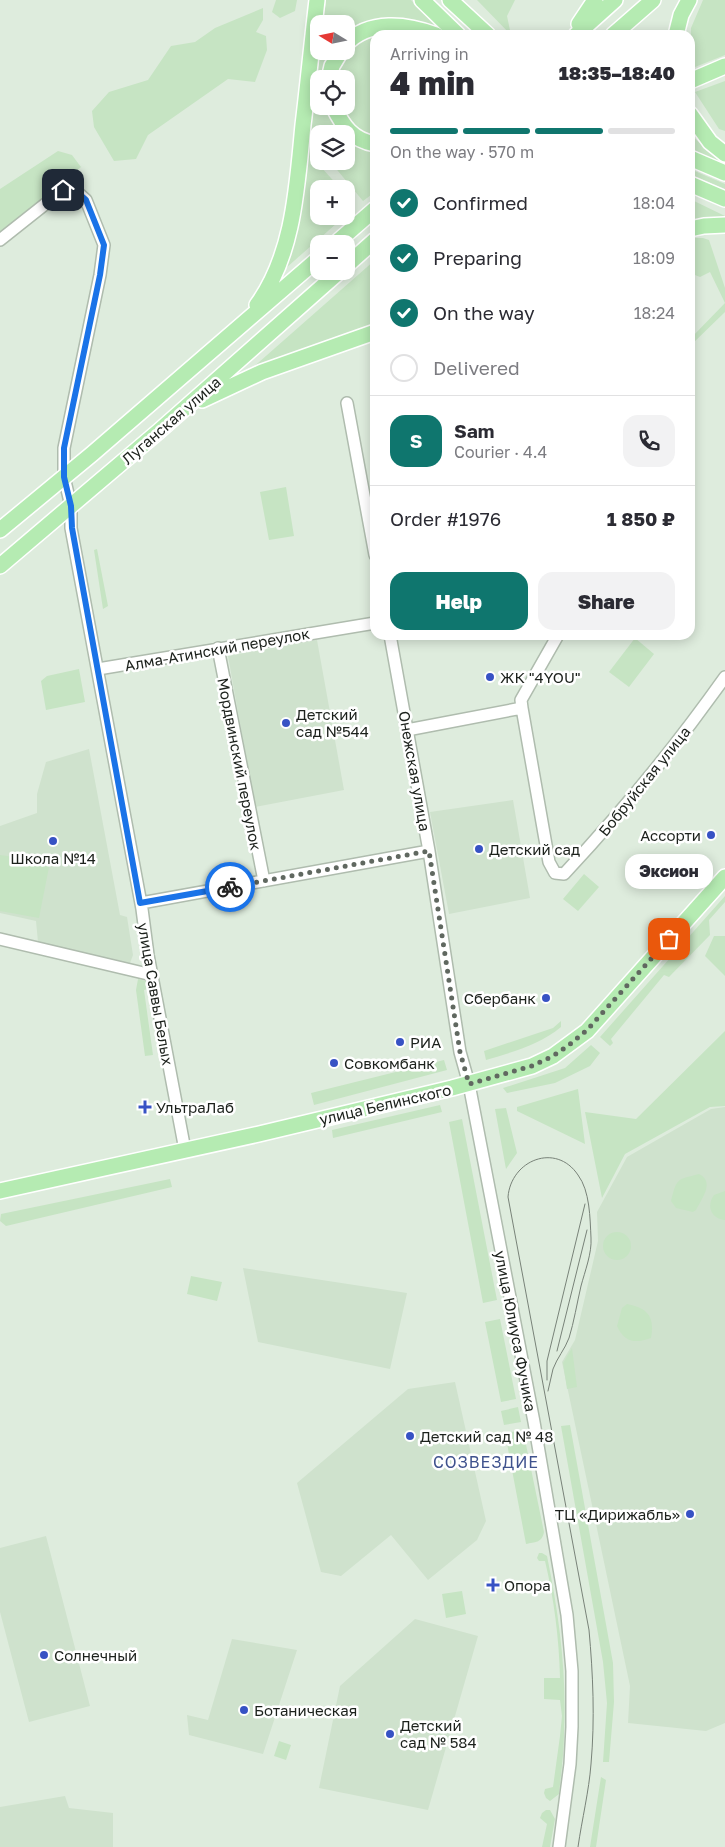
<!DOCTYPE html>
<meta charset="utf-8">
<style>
body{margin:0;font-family:"Golos Text",sans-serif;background:#f2f2f3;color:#2b2b33;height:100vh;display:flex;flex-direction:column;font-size:19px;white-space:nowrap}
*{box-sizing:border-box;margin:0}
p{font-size:16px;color:#7c7c81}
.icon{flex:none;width:28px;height:28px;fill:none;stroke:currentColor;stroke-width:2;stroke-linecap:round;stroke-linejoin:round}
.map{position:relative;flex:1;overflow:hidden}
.details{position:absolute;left:370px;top:30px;width:325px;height:610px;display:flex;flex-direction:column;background:#fff;border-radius:15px;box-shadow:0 2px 12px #0003}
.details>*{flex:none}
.needle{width:32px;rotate:280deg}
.controls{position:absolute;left:310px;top:15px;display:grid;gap:10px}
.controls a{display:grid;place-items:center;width:45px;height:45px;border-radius:10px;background:#fff;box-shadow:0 2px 12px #0003;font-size:25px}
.pin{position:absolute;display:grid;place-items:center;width:42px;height:42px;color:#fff;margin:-21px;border-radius:10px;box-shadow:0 2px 8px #0006}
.courier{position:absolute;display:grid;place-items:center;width:50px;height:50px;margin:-25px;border:4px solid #1a73e8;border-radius:50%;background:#fff;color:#222;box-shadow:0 1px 6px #0007}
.bubble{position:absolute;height:35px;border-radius:15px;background:#fff;box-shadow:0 2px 12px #0003;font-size:16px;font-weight:800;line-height:35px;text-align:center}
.head em{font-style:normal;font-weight:800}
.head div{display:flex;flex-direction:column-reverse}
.head{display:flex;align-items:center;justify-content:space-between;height:85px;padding:0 20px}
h1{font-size:32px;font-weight:800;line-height:38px}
.bar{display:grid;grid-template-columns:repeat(4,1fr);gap:8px 5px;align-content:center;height:60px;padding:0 20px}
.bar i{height:6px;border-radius:4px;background:#e1e1e2}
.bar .current{background:#0f766e}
.bar p{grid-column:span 4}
.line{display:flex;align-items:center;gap:12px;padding:0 20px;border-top:1px solid #e1e1e2}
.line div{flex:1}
.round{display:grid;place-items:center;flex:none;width:52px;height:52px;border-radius:15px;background:#f2f2f3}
ol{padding:0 20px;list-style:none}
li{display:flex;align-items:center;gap:15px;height:55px}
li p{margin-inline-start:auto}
li .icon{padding:5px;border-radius:50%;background:#0f766e;color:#fff;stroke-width:4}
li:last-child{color:#7c7c81}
li i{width:28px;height:28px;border:2px solid #e1e1e2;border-radius:50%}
.cta{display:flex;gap:10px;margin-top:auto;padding:10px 20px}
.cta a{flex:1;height:58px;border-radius:15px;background:#0f766e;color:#fff;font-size:20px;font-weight:800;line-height:58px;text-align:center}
.cta a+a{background:#f2f2f3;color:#2b2b33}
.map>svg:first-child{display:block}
</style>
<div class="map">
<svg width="725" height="1847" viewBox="0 0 725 1847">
<rect width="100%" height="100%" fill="#deecdd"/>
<path fill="#cfe2cd" d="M317 640 344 790 255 807 228 656Z
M89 749 120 915 127 917 133 955 130 963 38 942 36 921 0 913V826L37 813V794L46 762Z
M513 800 530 898 449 914 430 812Z
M725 1107V1723L706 1731 628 1723 630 1686 562 1362 575 1340 598 1241 597 1212 627 1157 711 1109Z
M243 1268 407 1293 390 1369 258 1342Z
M455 1382 486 1521 477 1540 428 1580 391 1535 341 1576 321 1572 297 1483 408 1389Z
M46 1536 90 1706 29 1722 0 1612V1548Z
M415 1619 478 1636 428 1810 319 1788 340 1686Z
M232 1639 297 1650 263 1754 189 1735 187 1715 208 1720Z
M65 1796 69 1808 113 1813V1847H0V1807Z"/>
<path fill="#c6e4c3" d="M276 0H297L295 11 280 18 272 12Z
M326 0H411L436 27 411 21 346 39V24H323Z
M477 0H515L507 16 511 35Z
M703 0H725V55L690 69 691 28Z
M263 8V20L256 32 266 36 267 50 255 82 228 79 148 135 136 159 114 161 94 127 92 111 109 92 148 80 171 46 195 42 215 28Z
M377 33 406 35H375V134C356 132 349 121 340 106H346V79H336C345 50 349 45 377 33Z
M320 51H335L323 70 324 79H319V106H328L345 134H319V143L315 146 320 166 341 189H319V216H345L286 268 305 175Z
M725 81V131L719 129 695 92Z
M690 134 724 165 690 148Z
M346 135 375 151V192L363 201 333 165V161H346Z
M58 151 72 155 81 167 0 233V189Z
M690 169 725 184V189L690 174Z
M690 199 725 216V219L690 223Z
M695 238H703L709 240 725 288V312L690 346V339L725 303 710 272 700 277 690 273V240Z
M375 260V326L249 371Z
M286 487 294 536 269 540 260 492Z
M97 549 108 606 103 609 94 550Z
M635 638 654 654 629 687 609 672Z
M79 669 85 702 46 710 41 681 47 676Z
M0 855 50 862 39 918 0 911Z
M584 874 599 887 578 911 563 899Z
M725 896V902L709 920 710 935 669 977 664 975 611 1039 613 1043 610 1046 600 1037Z
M714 936H725V976L705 956Z
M138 979 146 981 148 989 144 990 153 1055 145 1056 136 990Z
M561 1021V1027C539 1045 513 1052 486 1060L484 1051 553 1028Z
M725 1031V1106L710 1107 625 1154 602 1198 585 1112 636 1119Z
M591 1045 600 1053 590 1066 555 1083 507 1093 503 1088 565 1068Z
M444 1060 447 1070 314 1105 311 1093Z
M578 1089 585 1144 517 1111V1107Z
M440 1105 442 1112 333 1138 332 1130Z
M506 1108 517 1153 506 1169 495 1109Z
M462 1119 497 1300 483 1303 449 1122Z
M699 1174C715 1182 702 1198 696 1210L693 1212 676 1208 671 1201C677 1178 676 1180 699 1174Z
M170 1179 172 1187 6 1226 0 1221 1 1214Z
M725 1191V1220H724C711 1218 706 1206 714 1195Z
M603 1246a14 14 0 1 1 28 0a14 14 0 1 1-28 0Z
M191 1276 222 1282 217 1301 187 1294Z
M627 1304C648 1308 655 1317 651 1338 635 1344 624 1342 617 1326L622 1308Z
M500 1319 516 1399 501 1402 485 1322Z
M572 1348 577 1387 567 1389 563 1363Z
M518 1407 521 1422 504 1425 501 1411Z
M570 1425 613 1663 614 1702 609 1762H603L607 1703 603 1662 561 1426Z
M523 1430 544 1532C542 1543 535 1542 526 1544L505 1433Z
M539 1553H542L547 1556C559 1614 567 1674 564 1733 564 1753 561 1774 559 1794L550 1801 546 1798 544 1793 545 1789 553 1787 560 1736 562 1716 560 1700 544 1699V1678H560C559 1638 554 1599 545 1561H539L537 1558Z
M462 1591 466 1614 446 1618 442 1594Z
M279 1741 291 1745 286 1760 274 1756Z
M601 1777 606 1780 596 1847H590Z
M546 1810H550L555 1819 550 1847H542L547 1824 540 1818 542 1813Z"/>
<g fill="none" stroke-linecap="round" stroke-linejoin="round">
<defs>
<path id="minor" d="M0 240 63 190 76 191 86 200 104 245 100 275 64 448V477L71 506V528L142 909 148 955 185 1150
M347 403 375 555
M390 635 429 851 460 1052 469 1084 534 1422 567 1615 572 1671V1727L570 1764 559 1847
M218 648 264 881
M98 669 375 623
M522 708 549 862 555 873 564 874C622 812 676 746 725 677
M407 730 522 708 521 700 558 635
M141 903 429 851
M0 939 152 975"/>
<path id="major" d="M422 0 458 35
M450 0 488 35
M579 24 595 0
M576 35 615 0
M613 35 653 0
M676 35 681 15 689 0
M346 44C369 19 407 24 436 35
M329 79 332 66 341 51
M690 81 725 66
M333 106C343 126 352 140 375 144
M690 114 710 142 725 154
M690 158 725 173
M690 184 725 199
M690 229 704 226 725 225
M335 244 375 209
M346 266 375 240
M257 305C294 254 297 186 303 125 308 84 312 42 317 0
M202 400 262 372 375 332
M0 530 92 454 319 258
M0 566 159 431 340 271
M0 1191 259 1134 452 1088 532 1066 553 1056 587 1031 725 877"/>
</defs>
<use href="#minor" stroke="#afbcae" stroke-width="14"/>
<use href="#major" stroke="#fff" stroke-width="18"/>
<use href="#minor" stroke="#fff" stroke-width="11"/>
<use href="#major" stroke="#b5ebb2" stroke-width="15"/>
<path stroke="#788278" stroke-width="1" d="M557 1351 587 1230
M547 1380V1361L585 1204
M548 1391C550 1384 551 1376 553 1369 557 1358 565 1349 569 1338 574 1322 577 1303 581 1286 585 1271 592 1253 591 1238 590 1218 590 1191 578 1175 556 1142 511 1160 508 1197L589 1630C593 1674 595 1719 591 1764 589 1791 582 1819 578 1847"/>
</g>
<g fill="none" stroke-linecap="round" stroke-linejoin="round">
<path stroke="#606860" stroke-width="5" stroke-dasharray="0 9" d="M230 887 429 851 460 1052 469 1084 532 1066 553 1056 569 1045 587 1030 669 939"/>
<path stroke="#1a73e8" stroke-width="6" d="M63 190 76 191 86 200 104 245 100 275 64 448V477L71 506 72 528 140 903 230 887"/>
</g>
<g fill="#3752c4" stroke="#fff" stroke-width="2">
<circle cx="490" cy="677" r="5"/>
<circle cx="286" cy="723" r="5"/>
<circle cx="711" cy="835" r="5"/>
<circle cx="53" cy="841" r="5"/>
<circle cx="479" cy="849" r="5"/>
<circle cx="546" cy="998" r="5"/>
<circle cx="400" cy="1042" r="5"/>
<circle cx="334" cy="1063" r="5"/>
<path d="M142.5 1099.5h5v5h5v5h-5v5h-5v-5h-5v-5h5z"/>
<circle cx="410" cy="1436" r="5"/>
<circle cx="690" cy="1514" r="5"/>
<path d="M490.5 1577.5h5v5h5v5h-5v5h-5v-5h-5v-5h5z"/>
<circle cx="44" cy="1655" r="5"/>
<circle cx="244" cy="1710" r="5"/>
<circle cx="390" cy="1734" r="5"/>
</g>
<g text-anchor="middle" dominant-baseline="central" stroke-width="5" stroke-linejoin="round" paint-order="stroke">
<g font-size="15" fill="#1c211c" stroke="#fff">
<text transform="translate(171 420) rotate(-41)">Луганская улица</text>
<text transform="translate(217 649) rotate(-10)">Алма-Атинский переулок</text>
<text transform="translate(240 764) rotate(79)">Мордвинский переулок</text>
<text transform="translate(415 771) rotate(80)">Онежская улица</text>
<text transform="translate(644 781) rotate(-51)">Бобруйская улица</text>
<text transform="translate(156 994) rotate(80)">улица Саввы Белых</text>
<text transform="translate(385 1104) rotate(-13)">улица Белинского</text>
<text transform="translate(516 1331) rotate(79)">улица Юлиуса Фучика</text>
</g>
<g font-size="15" fill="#1c211c" stroke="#fff" text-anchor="start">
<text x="500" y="677">ЖК "4YOU"</text>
<text x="296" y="714">Детский<tspan x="296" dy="17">сад №544</tspan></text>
<text x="701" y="835" text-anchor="end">Ассорти</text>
<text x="489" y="849">Детский сад</text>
<text x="53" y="858" text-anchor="middle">Школа №14</text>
<text x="536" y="998" text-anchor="end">Сбербанк</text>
<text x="410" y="1042">РИА</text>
<text x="344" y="1063">Совкомбанк</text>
<text x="156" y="1107">УльтраЛаб</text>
<text x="420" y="1436">Детский сад № 48</text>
<text x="680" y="1514" text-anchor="end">ТЦ «Дирижабль»</text>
<text x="504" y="1585">Опора</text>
<text x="54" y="1655">Солнечный</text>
<text x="254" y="1710">Ботаническая</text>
<text x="400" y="1725">Детский<tspan x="400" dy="17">сад № 584</tspan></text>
</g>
<g font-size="16" letter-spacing="1" fill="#3f528d" stroke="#fff">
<text x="486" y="1462">СОЗВЕЗДИЕ</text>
</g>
</g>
</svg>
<div class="controls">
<a><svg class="needle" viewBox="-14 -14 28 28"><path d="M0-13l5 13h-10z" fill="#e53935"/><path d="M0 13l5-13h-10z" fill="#7c7c81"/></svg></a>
<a><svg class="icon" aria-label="locate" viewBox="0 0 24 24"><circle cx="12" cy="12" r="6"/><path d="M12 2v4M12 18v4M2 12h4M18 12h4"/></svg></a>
<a><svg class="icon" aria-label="layers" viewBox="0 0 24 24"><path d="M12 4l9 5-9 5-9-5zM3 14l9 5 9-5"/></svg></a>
<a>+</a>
<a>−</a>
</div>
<div class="pin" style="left:669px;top:939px;background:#ea580c"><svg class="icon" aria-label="bag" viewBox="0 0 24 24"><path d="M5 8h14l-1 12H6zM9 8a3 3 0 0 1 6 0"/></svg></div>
<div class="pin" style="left:63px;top:190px;background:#1f2937"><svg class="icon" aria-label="home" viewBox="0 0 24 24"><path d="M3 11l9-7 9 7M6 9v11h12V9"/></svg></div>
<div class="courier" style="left:230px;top:887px"><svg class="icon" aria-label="bike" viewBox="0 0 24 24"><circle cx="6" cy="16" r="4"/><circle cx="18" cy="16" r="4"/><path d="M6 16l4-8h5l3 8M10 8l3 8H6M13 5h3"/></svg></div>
<div class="bubble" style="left:625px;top:854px;width:88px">Эксион</div>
<section class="details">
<div class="head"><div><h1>4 min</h1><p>Arriving in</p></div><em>18:35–18:40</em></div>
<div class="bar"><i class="current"></i><i class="current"></i><i class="current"></i><i></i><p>On the way · 570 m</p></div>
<ol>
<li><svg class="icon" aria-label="check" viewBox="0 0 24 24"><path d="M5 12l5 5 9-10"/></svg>Confirmed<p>18:04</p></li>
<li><svg class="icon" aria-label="check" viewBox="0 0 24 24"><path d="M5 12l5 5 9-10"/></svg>Preparing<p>18:09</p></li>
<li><svg class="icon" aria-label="check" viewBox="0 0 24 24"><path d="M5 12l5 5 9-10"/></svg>On the way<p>18:24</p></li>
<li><i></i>Delivered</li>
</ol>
<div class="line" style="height:90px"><b class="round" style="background:#0f766e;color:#fff">S</b><div><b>Sam</b><p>Courier · 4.4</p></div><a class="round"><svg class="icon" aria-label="phone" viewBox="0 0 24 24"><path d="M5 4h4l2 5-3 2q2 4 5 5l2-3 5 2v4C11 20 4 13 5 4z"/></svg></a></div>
<div class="line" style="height:65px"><div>Order #1976</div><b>1 850 ₽</b></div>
<div class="cta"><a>Help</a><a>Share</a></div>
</section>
</div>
